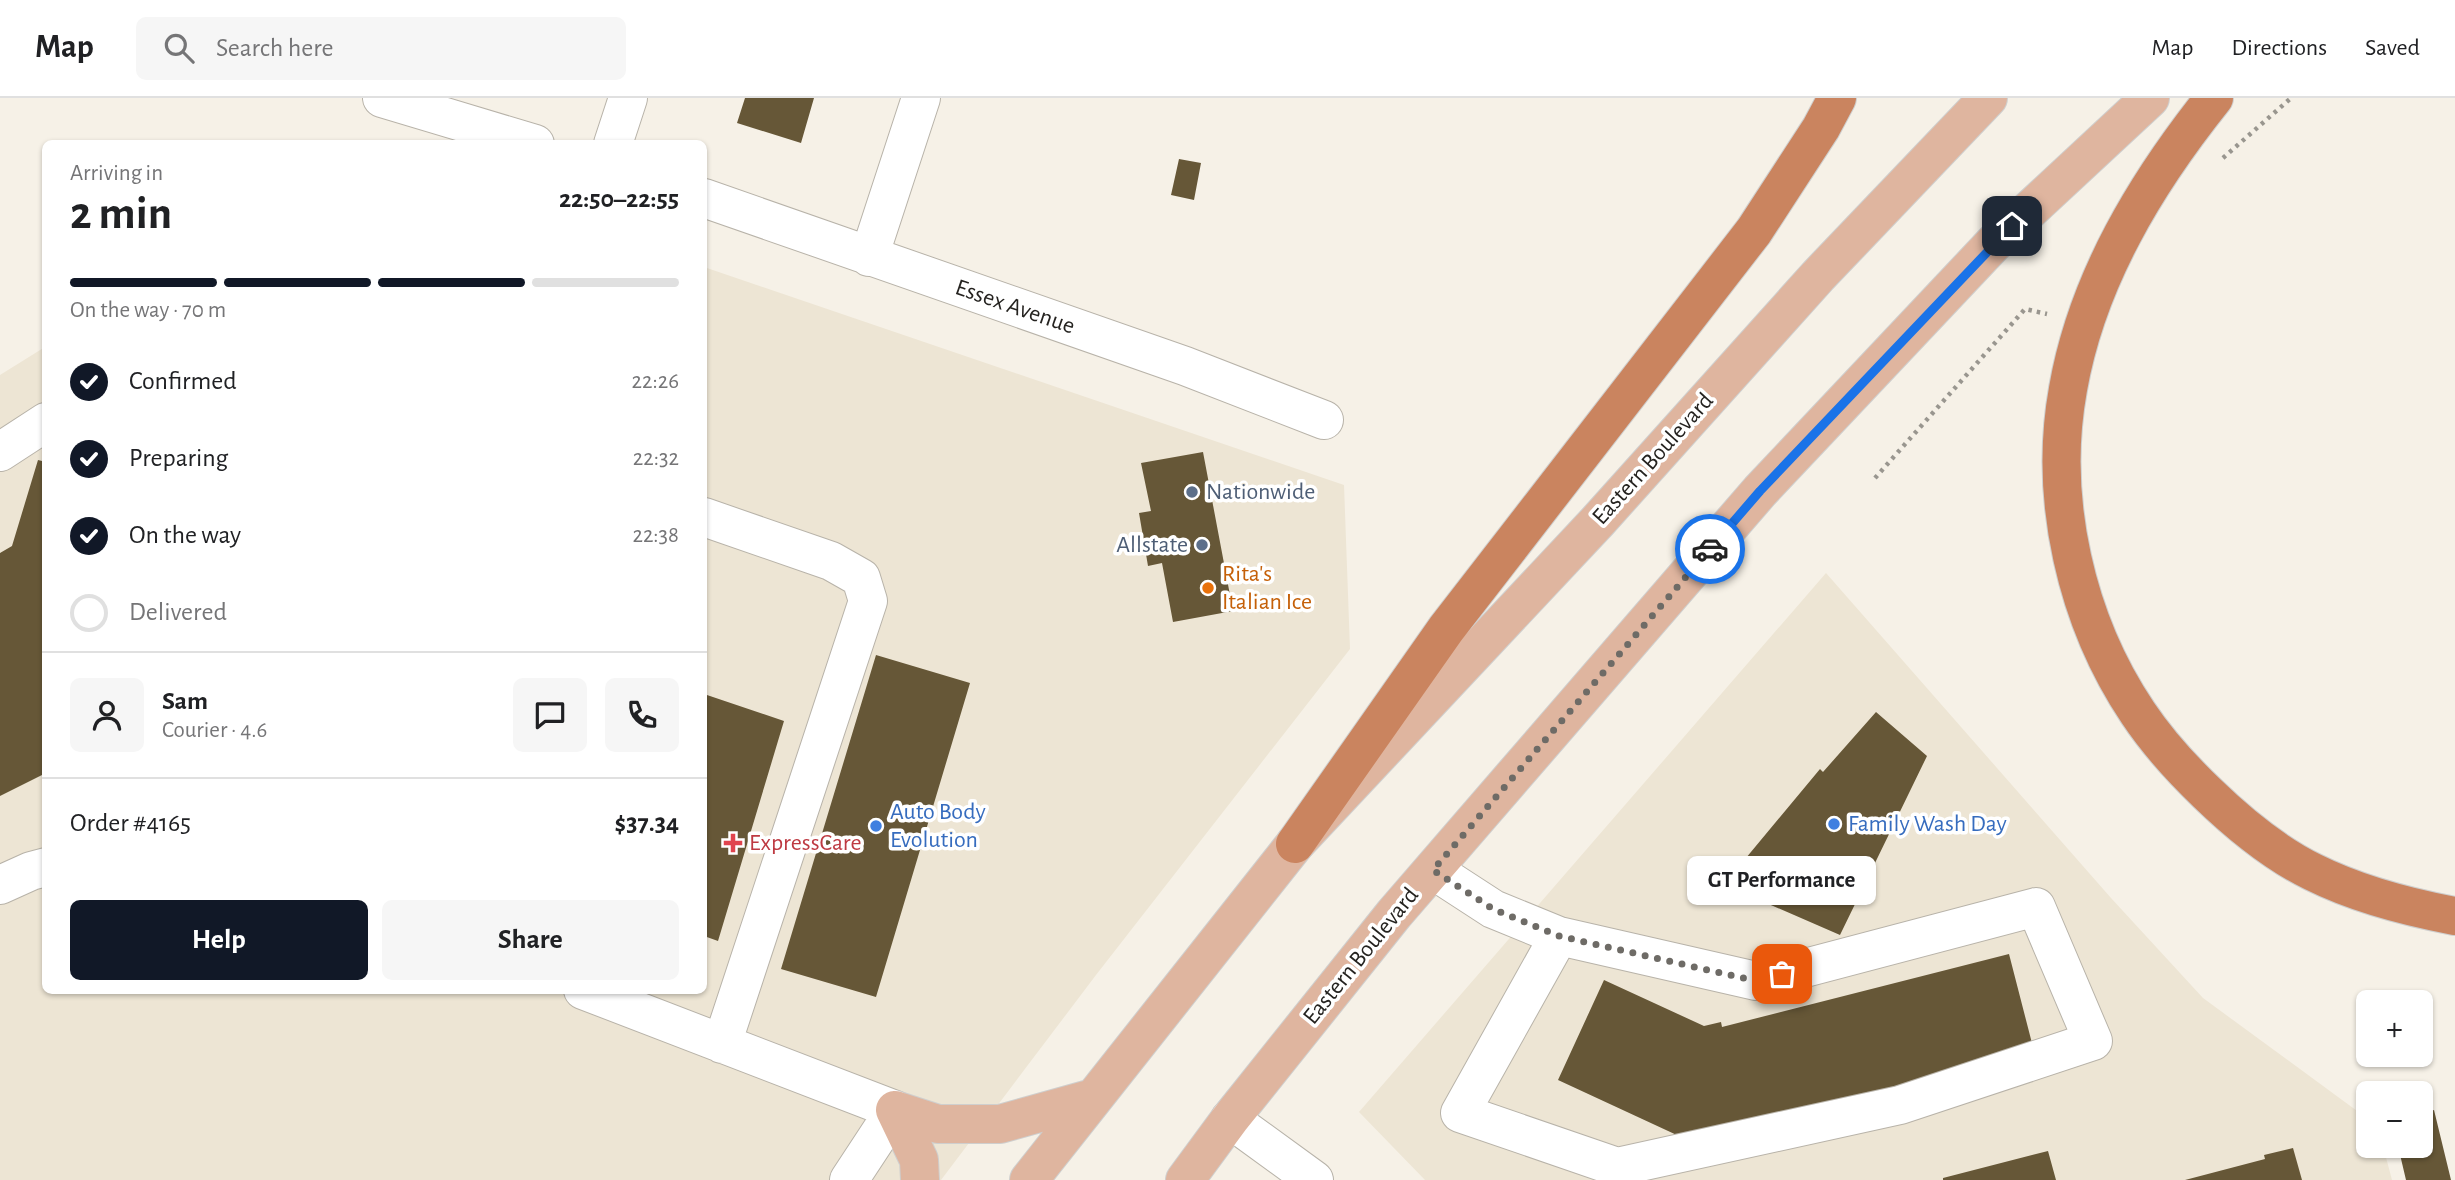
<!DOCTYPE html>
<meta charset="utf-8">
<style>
body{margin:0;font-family:"Alegreya Sans",sans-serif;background:#f6f6f6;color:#202124;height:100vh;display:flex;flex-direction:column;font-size:26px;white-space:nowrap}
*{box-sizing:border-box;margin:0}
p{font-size:23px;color:#757577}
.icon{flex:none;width:38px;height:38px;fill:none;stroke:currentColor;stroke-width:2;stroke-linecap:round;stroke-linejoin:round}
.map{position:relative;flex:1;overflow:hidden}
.panel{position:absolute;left:42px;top:42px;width:665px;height:854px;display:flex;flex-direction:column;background:#fff;border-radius:10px;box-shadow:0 2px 5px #0004}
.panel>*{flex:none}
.fabs{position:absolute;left:2356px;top:892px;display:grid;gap:14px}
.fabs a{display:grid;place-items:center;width:77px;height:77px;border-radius:10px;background:#fff;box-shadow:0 2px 5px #0004;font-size:35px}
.pin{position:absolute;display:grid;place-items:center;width:60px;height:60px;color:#fff;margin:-30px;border-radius:14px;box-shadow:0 4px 10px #0006}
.courier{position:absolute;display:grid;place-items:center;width:70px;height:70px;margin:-35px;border:5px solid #1a73e8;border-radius:50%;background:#fff;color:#222;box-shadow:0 2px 9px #0007}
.bubble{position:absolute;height:49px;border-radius:10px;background:#fff;box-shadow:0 2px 5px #0004;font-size:23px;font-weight:600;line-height:49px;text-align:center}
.headline em{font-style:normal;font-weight:600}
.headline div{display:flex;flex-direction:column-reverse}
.headline{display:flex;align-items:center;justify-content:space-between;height:119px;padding:0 28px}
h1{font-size:46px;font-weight:600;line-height:52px}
.bar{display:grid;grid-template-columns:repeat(4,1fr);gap:10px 7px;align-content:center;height:84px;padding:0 28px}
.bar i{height:9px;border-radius:5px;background:#e0e0e0}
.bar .on{background:#111827}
.bar p{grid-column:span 4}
.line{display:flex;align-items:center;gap:18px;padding:0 28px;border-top:2px solid #e0e0e0}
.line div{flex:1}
.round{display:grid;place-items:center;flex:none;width:74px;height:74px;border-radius:10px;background:#f6f6f6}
ol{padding:0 28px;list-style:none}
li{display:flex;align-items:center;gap:21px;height:77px}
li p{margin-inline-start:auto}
li .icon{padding:7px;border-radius:50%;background:#111827;color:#fff;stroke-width:4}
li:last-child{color:#757577}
li i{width:38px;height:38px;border:4px solid #e0e0e0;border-radius:50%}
.button{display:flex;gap:14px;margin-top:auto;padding:14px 28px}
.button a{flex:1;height:80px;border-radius:10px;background:#111827;color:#fff;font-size:28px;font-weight:600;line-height:80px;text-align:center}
.button a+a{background:#f6f6f6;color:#202124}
header{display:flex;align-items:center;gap:42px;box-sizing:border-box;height:98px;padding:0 35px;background:#fff;border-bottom:2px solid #e0e0e0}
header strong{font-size:33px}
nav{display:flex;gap:38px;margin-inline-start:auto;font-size:24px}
.search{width:490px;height:63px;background:#f6f6f6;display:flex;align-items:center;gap:18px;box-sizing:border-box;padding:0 24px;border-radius:10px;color:#757577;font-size:26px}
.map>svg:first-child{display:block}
</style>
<header>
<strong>Map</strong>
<div class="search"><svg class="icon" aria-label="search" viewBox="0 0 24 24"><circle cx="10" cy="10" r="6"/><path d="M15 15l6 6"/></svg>Search here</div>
<nav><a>Map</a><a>Directions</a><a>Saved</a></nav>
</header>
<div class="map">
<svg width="2455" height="1082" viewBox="0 0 2455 1082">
<rect width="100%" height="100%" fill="#f6f1e7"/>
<path fill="#ede5d4" d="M704 169 1344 387 1350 551 1096 877 941 1082H0V277L45 249 46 892H704Z
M1826 475 2111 800 2203 900 2368 1021V1048H2383L2392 1082H1425L1359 1014Z"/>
<path fill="#665737" d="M745 0H814L801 45 737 25Z
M1179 61 1201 65 1194 102 1171 97Z
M1203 354 1233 513 1173 524 1162 465 1148 468 1139 415 1151 413 1141 365Z
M38 362 46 364V675L0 698V455L12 448Z
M876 557 970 585 876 899 781 871Z
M704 596 784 623 718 843 704 838Z
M1876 614 1927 658 1840 837 1757 801 1731 778 1820 671 1823 674Z
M2009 856 2034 953 1746 1026 1694 1045 1558 982 1604 882 1704 928 1721 924 1722 929Z
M2434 1012 2451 1082H2406L2398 1048H2420V1016Z
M2293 1050 2302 1082H2185L2265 1061 2264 1057Z
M2048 1053 2056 1082H1943V1080Z"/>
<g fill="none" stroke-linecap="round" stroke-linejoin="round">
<defs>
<path id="minor" d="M382 0 535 46
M613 46 628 0
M704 100 1185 268 1324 322
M869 159 921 0
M0 354 46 324
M704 419 831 463 861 480 868 503 722 946
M1433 772 1493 811 1559 838 1756 883 2036 809 2093 943 1900 1007 1617 1069 1460 1015 1559 838
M0 787 31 773 46 769
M583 892 895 1012 849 1082
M1230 1021 1314 1082"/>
<path id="major" d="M895 1012 938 1026H1000L1093 1000
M895 1012 919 1062 920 1082
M1029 1082 1295 746 1598 423 1818 178 1988 0
M1185 1082 1230 1021 1394 816 1760 393 1993 146 2150 0"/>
<path id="highway" d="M2214 0C2146 85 2087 182 2068 291 2048 401 2076 523 2138 615 2158 645 2182 671 2207 695 2239 726 2274 755 2313 774 2357 796 2407 809 2455 818
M1295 746 1446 531 1754 133 1821 30 1837 0"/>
</defs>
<use href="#minor" stroke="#b8b3a9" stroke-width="40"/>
<use href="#major" stroke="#cfcfce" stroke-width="40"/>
<use href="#highway" stroke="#cfcfce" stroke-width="40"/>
<path stroke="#99968f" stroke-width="4.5" stroke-dasharray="3.5 5" stroke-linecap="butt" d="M2223 60 2291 0
M1875 380 2025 211 2047 216"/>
<use href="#minor" stroke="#fff" stroke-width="38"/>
<use href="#major" stroke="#dfb59f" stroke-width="38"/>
<use href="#highway" stroke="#ca845f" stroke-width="38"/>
</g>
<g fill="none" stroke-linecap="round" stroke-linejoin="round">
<path stroke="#6e6b66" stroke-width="7" stroke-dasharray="0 12.6" d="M1710 451 1433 772 1493 811 1559 838 1756 883 1782 876"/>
<path stroke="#1a73e8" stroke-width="9" d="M1710 451 1760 393 2012 128"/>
</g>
<g fill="#5c6f8a" stroke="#fff" stroke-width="2.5">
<circle cx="1192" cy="394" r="7"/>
<circle cx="1202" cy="447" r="7"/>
</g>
<circle fill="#e8710a" stroke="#fff" stroke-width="2.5" cx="1208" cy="490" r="7"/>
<g fill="#3f7fe0" stroke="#fff" stroke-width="2.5">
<circle cx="1834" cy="726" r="7"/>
<circle cx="876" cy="728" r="7"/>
</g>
<path fill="#e0444e" stroke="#fff" stroke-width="2.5" d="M729.5 734.5h7v7h7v7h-7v7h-7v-7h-7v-7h7z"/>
<g text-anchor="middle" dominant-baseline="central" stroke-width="7" stroke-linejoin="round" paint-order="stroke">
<g font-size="24" fill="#252320" stroke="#fff">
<text transform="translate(1015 209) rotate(19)">Essex Avenue</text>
<text transform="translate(1653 361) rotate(-48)">Eastern Boulevard</text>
<text transform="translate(1361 858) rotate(-51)">Eastern Boulevard</text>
</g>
<g font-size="24" fill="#4e5e75" stroke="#fff" text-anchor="start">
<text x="1206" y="394">Nationwide</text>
<text x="1188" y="447" text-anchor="end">Allstate</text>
</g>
<g font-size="24" fill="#c56008" stroke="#fff" text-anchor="start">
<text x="1222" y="476">Rita's<tspan x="1222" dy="28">Italian Ice</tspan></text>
</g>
<g font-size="24" fill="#366cbe" stroke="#fff" text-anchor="start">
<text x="890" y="714">Auto Body<tspan x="890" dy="28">Evolution</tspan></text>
<text x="1848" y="726">Family Wash Day</text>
</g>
<g font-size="24" fill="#be3a42" stroke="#fff" text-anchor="start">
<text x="749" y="745">ExpressCare</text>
</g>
</g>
</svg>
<div class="fabs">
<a>+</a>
<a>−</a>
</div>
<div class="pin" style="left:1782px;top:876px;background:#ea580c"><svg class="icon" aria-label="bag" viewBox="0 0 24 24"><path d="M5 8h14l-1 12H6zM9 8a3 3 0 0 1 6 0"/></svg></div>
<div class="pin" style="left:2012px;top:128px;background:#1f2937"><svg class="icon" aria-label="home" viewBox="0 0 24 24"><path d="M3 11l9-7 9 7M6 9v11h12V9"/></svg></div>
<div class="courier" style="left:1710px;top:451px"><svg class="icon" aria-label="car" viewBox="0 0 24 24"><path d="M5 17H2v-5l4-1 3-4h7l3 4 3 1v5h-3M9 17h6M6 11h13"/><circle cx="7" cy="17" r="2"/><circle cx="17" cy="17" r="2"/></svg></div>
<div class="bubble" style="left:1687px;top:758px;width:189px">GT Performance</div>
<section class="panel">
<div class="headline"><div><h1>2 min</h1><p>Arriving in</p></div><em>22:50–22:55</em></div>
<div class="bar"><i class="on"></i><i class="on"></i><i class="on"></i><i></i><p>On the way · 70 m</p></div>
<ol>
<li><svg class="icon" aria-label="check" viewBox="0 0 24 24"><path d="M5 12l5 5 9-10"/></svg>Confirmed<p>22:26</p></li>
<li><svg class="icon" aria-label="check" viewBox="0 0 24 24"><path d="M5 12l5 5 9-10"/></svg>Preparing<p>22:32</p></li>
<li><svg class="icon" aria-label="check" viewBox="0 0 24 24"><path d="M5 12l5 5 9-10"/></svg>On the way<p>22:38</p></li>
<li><i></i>Delivered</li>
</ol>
<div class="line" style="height:126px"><a class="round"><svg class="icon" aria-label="person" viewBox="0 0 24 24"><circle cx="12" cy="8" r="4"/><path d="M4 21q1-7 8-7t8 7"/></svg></a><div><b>Sam</b><p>Courier · 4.6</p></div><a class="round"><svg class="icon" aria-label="chat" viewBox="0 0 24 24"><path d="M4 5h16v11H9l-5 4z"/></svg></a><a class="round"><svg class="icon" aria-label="phone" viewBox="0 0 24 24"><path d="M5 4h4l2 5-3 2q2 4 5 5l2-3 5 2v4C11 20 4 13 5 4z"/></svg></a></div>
<div class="line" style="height:91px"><div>Order #4165</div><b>$37.34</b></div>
<div class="button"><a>Help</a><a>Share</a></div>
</section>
</div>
